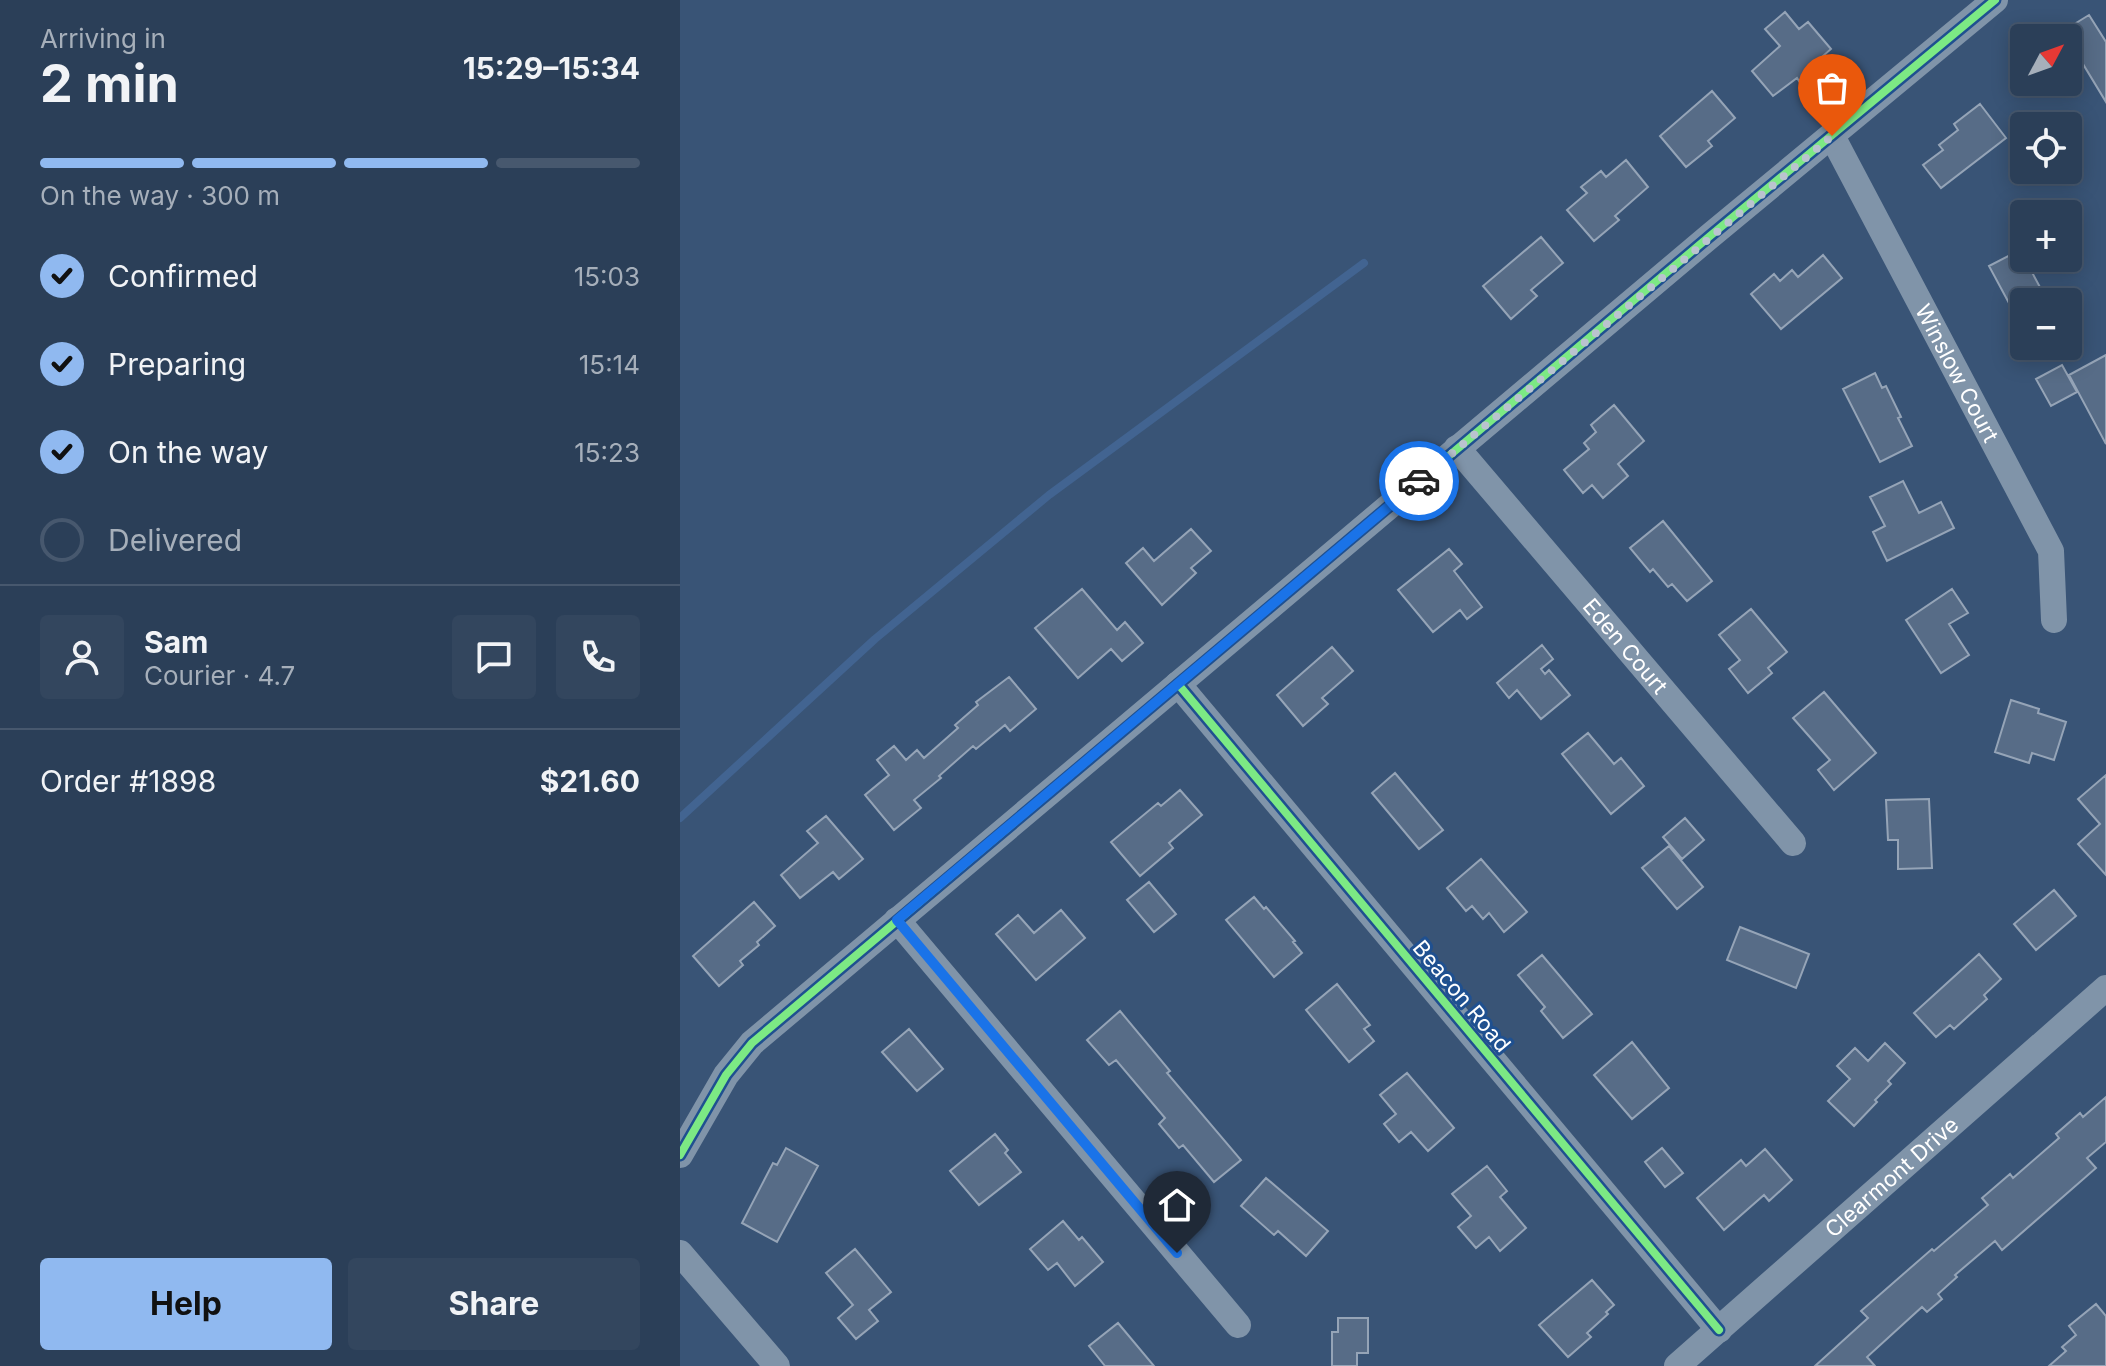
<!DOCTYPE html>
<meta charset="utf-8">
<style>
body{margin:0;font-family:Inter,sans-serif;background:#33465e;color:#f1f3f6;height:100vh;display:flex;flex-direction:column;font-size:30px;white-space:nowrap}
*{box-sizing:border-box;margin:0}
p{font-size:26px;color:#a6afba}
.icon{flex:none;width:44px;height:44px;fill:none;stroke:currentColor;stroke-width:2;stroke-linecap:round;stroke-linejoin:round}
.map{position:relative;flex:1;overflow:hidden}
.side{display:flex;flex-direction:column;background:#2b3f58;width:680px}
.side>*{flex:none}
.needle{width:52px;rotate:49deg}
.controls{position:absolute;left:1330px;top:24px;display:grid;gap:16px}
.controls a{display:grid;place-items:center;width:72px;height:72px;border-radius:8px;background:#2b3f58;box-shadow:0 4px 20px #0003,0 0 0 2px #47586e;font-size:40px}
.pin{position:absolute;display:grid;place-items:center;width:68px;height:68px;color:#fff;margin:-82px -34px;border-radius:50% 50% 50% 0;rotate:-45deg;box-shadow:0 0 8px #0007}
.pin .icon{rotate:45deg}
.courier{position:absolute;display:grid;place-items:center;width:80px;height:80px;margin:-40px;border:6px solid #1a73e8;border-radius:50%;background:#fff;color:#222;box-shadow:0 2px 10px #0007}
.summary em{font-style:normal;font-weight:700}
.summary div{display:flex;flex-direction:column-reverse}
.summary{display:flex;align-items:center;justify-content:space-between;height:136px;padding:0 40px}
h1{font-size:52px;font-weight:700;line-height:60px}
.bar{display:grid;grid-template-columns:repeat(4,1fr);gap:12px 8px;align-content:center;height:96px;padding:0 40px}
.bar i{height:10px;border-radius:6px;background:#47586e}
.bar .active{background:#90b9f0}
.bar p{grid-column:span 4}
.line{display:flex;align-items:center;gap:20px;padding:0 40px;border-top:2px solid #47586e}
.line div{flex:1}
.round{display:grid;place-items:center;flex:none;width:84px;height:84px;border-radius:8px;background:#33465e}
ol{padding:0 40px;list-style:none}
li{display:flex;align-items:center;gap:24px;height:88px}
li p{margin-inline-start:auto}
li .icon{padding:8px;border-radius:50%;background:#90b9f0;color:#111;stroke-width:4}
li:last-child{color:#a6afba}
li i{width:44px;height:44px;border:4px solid #47586e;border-radius:50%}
.cta{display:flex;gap:16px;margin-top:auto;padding:16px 40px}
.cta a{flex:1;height:92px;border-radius:8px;background:#90b9f0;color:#111;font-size:32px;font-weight:700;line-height:92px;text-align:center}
.cta a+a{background:#33465e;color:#f1f3f6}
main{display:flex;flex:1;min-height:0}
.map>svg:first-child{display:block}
</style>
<main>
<section class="side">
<div class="summary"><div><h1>2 min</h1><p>Arriving in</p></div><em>15:29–15:34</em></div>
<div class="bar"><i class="active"></i><i class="active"></i><i class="active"></i><i></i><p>On the way · 300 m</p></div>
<ol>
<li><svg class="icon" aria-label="check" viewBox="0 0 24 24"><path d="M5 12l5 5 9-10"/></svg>Confirmed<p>15:03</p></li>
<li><svg class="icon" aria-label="check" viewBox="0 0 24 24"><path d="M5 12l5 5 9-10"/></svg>Preparing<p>15:14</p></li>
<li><svg class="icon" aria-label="check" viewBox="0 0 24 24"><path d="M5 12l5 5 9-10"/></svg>On the way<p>15:23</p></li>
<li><i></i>Delivered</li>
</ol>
<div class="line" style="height:144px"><a class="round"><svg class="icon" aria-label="person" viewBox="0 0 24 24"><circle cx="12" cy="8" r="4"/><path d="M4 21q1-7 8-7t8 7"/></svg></a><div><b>Sam</b><p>Courier · 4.7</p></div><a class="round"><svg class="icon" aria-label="chat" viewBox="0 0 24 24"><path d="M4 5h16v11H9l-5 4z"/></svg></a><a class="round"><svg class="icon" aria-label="phone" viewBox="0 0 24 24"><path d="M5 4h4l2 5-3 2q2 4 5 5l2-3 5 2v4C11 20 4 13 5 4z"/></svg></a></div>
<div class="line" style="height:104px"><div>Order #1898</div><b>$21.60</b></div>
<div class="cta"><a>Help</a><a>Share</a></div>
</section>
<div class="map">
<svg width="1426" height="1366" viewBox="0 0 1426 1366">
<rect width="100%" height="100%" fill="#395476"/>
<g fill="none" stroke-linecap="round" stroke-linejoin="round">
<path stroke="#426491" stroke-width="8" d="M0 818 195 639 369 495 684 263"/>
</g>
<path fill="#576c87" stroke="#95a4b7" stroke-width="2" d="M1105 12 1119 29 1128 22 1151 49 1135 63 1137 65 1119 81 1117 78 1093 96 1072 71 1100 46 1085 29Z
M1409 15 1426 42V102L1383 31Z
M1032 91 1055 118 1028 141 1032 146 1006 167 980 136Z
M1300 104 1326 138 1261 188 1243 165 1263 150 1259 145 1278 130 1274 124Z
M946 160 968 187 935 216 939 220 914 241 887 210 907 193 901 187 921 171 926 177Z
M861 237 883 263 851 290 857 296 831 319 803 286Z
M1340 250 1368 302H1344V331L1309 266Z
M1143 255 1162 278 1101 329 1071 294 1094 274 1100 281 1112 270 1118 277Z
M1426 355V444L1389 375Z
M1382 365 1397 392 1371 406 1356 379Z
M1195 373 1202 388 1206 386 1221 417 1218 418 1232 446 1200 462 1163 389Z
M934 405 964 441 938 464 948 476 923 498 912 485 903 493 884 470 909 449 904 443 916 432 911 425Z
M1223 481 1239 513 1261 502 1274 528 1207 561 1193 532 1205 526 1190 497Z
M983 521 1032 581 1007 601 992 584 988 587 973 569 970 572 950 548Z
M511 529 531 551 511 568 516 573 482 605 446 563 463 548 474 561Z
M769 549 782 564 774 571 802 607 787 619 780 610 753 632 718 590Z
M402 589 437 630 445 622 463 643 442 661 431 649 398 678 355 628Z
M1272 589 1288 613 1269 624 1289 655 1261 673 1226 620Z
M1071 609 1107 652 1088 668 1092 673 1068 693 1049 669 1060 660 1039 635Z
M862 645 873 659 861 669 865 674 869 670 890 695 861 719 837 690 829 698 817 683Z
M652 647 673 671 642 698 648 704 623 726 597 695Z
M329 677 356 709 330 731 325 725 296 749 293 746 259 776 261 778 234 800 241 808 214 830 185 795 209 775 197 760 214 746 226 760 237 750 244 758 278 728 275 725 298 705 296 702Z
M1144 692 1196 753 1154 790 1138 770 1150 760 1113 718Z
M1331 700 1359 709 1358 713 1386 722 1374 760 1352 753 1349 763 1315 752Z
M908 733 934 764 941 758 964 786 931 814 882 754Z
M715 773 763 830 739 849 692 793Z
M1426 775V875L1398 844 1420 824 1398 799Z
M500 790 522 815 489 843 493 848 460 876 431 842 478 803 481 806Z
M1249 799 1252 868 1218 869V840H1208L1206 800Z
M146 816 183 859 159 879 153 872 120 898 101 875 138 843 127 831Z
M1005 818 1024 840 1002 859 983 837Z
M989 846 1023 887 997 909 962 868Z
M801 859 847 912 824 932 809 913 803 919 792 906 786 911 767 888Z
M469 882 496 914 474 932 447 900Z
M1374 890 1396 916 1356 950 1334 924Z
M574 897 584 909 586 907 615 941 613 942 622 953 594 977 546 920Z
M74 902 95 926 77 942 79 945 60 961 63 965 39 986 13 956Z
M381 910 405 938 356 980 316 934 338 915 354 933Z
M1060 927 1129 954 1116 988 1047 960Z
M1299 954 1321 979 1304 995 1307 999 1274 1029 1270 1025 1256 1037 1234 1013Z
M862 955 912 1014 883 1038 861 1011 865 1007 838 975Z
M657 984 690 1025 684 1029 694 1041 669 1062 626 1010Z
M440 1011 490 1071 487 1073 561 1160 534 1182 503 1145 499 1148 479 1124 485 1118 436 1060 429 1065 407 1040Z
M229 1029 263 1069 237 1091 202 1052Z
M952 1042 989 1088 952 1119 914 1075Z
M1205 1043 1225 1063 1208 1081 1211 1084 1195 1100 1197 1102 1174 1126 1148 1101 1170 1079 1157 1066 1175 1048 1188 1061Z
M727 1073 774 1128 748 1151 731 1132 719 1142 704 1124 716 1114 700 1095Z
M1426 1097V1142L1407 1158 1416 1168 1322 1250 1315 1241 1275 1275 1277 1277 1258 1294 1262 1299 1247 1312 1242 1307 1187 1357 1195 1366H1135L1188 1318 1181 1311 1252 1249 1254 1251 1308 1205 1302 1198 1330 1174 1333 1178 1379 1138 1376 1134 1400 1113 1403 1117Z
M315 1134 328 1150 325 1153 341 1172 299 1205 270 1171Z
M106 1148 138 1166 97 1242 62 1223 93 1163 97 1165Z
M982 1148 1003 1173 985 1187 965 1162Z
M1085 1149 1112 1180 1089 1201 1084 1195 1044 1230 1017 1198 1061 1160 1066 1166Z
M807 1166 827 1191 820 1197 846 1228 820 1251 809 1237 796 1248 778 1227 791 1216 772 1194Z
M586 1178 648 1231 626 1256 598 1231 594 1235 561 1206Z
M383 1221 399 1240 402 1237 423 1262 395 1286 377 1263 368 1270 350 1249Z
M175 1249 211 1292 189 1310 198 1321 176 1339 158 1318 173 1305 146 1273Z
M912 1280 934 1305 926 1312 928 1314 907 1333 911 1337 888 1357 859 1325Z
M1416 1304 1426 1316V1366H1369L1386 1351 1382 1347 1396 1335 1389 1326Z
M658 1318H688V1353H677V1366H652V1332H658Z
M438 1323 474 1366H425L409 1346Z"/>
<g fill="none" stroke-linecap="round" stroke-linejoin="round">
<g stroke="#8094a9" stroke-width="26">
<path id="s1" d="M1152 136 1371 551 1374 620"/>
<path id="s2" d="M777 448 1113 843"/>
<path d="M498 684 1039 1330"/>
<path d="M217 920 558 1325"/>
<path d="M0 1155 46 1075 72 1043 1030 236 1315 0"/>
<path d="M0 1253 97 1366"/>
<path id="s3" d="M997 1366 1426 988"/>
</g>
<defs>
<path id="cycleway" d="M498 684 1039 1330
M0 1155 46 1075 72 1043 1030 236 1315 0"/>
</defs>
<use href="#cycleway" stroke="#1f5090" stroke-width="13"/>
<use href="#cycleway" stroke="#7ce984" stroke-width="8"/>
</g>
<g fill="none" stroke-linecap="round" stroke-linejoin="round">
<path stroke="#bac3cf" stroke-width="8" stroke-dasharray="0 14.4" d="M739 481 1152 136"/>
<path stroke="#1a73e8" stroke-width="10" d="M497 1253 217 920 739 481"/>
</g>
<g text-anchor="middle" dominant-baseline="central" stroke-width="6" stroke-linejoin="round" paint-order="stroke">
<g font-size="22" fill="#fff" stroke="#1f5090">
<text stroke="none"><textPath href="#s1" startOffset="268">Winslow Court</textPath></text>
<text stroke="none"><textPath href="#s2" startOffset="260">Eden Court</textPath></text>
<text transform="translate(782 996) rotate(50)">Beacon Road</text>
<text stroke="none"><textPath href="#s3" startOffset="286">Clearmont Drive</textPath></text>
</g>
</g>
</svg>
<div class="controls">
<a><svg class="needle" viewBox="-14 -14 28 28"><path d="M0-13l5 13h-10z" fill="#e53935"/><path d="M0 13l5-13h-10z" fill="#a6afba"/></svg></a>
<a><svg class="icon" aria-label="locate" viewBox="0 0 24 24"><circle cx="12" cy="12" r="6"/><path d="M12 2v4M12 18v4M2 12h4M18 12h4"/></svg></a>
<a>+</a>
<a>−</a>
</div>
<div class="pin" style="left:1152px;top:136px;background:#ea580c"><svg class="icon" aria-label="bag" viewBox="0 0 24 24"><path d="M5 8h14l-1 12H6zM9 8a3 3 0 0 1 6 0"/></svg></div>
<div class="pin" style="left:497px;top:1253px;background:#1f2937"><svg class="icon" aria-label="home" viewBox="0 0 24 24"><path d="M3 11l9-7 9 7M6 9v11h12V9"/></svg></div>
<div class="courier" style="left:739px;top:481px"><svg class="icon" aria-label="car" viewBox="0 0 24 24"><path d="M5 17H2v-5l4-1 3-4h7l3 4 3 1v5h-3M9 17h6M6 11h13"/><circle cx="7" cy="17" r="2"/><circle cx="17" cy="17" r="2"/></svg></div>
</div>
</main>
